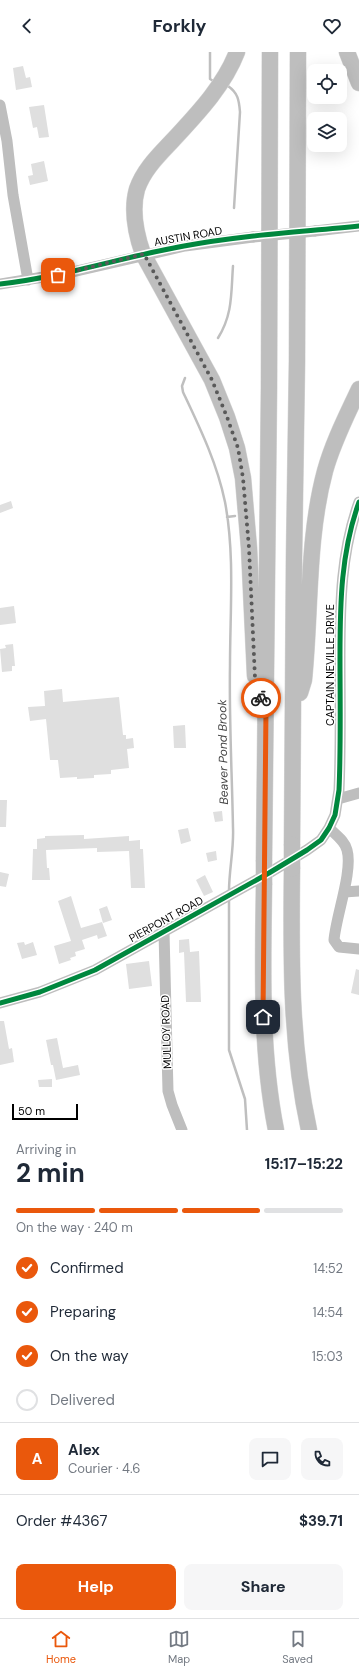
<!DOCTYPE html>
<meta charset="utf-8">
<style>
body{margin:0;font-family:"DM Sans",sans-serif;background:#f6f6f7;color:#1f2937;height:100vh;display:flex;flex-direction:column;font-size:15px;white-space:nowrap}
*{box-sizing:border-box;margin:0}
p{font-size:13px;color:#747a83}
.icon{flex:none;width:22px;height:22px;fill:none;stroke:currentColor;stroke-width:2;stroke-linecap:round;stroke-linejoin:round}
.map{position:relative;height:1078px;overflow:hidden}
.side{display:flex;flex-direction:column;background:#fff;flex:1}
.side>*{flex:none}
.fabs{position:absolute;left:307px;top:12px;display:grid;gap:8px}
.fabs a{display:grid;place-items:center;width:40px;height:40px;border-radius:8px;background:#fff;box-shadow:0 4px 16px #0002;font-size:20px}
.scale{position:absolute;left:12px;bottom:10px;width:66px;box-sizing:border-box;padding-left:4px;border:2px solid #000;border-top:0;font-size:11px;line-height:14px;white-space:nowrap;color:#000;-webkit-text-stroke:3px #fff;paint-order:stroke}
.pin{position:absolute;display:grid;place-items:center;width:34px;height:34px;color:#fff;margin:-17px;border-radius:8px;box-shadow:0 2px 6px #0006}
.courier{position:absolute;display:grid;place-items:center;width:40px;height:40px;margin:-20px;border:3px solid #ea580c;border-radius:50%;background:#fff;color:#222;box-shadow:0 1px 5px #0007}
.head em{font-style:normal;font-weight:700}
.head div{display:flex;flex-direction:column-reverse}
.head{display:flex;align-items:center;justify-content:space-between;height:68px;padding:0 16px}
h1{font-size:26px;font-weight:700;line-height:30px}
.bar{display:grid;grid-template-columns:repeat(4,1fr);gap:6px 4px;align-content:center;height:48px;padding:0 16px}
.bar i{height:5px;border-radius:3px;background:#e0e1e3}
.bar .selected{background:#ea580c}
.bar p{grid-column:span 4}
.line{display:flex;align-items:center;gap:10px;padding:0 16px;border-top:1px solid #e0e1e3}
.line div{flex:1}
.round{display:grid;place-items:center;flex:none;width:42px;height:42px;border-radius:8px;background:#f6f6f7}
ol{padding:0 16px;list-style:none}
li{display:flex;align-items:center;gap:12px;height:44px}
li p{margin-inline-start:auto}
li .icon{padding:4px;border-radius:50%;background:#ea580c;color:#fff;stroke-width:4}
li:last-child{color:#747a83}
li i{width:22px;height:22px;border:2px solid #e0e1e3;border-radius:50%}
.action{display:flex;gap:8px;margin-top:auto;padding:8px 16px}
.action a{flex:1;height:46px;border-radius:8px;background:#ea580c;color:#fff;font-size:16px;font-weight:700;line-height:46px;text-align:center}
.action a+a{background:#f6f6f7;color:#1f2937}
header{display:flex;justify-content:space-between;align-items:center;height:52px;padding:0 16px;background:#fff;font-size:18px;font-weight:700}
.dock{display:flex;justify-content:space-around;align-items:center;height:56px;border-top:1px solid #e0e1e3;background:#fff;font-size:11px;color:#747a83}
.dock a{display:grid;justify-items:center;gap:2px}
.dock .selected{color:#ea580c}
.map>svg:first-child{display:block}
</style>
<header><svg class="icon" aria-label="back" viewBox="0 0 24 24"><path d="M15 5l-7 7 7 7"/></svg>Forkly<svg class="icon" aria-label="heart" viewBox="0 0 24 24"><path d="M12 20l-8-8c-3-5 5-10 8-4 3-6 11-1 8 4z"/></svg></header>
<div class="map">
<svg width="359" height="1078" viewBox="0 0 359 1078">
<rect width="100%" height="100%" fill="#fff"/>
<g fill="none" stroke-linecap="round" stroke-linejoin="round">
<path stroke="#bfbfbf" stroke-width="2.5" d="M210 0V27L215 30
M225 35 228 34C238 41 239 48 240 60L234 156
M218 286C233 262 231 241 233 214
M185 326 182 334 183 340C200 376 217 411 225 450 235 503 230 559 230 613 229 667 232 721 233 776 234 797 229 818 229 839
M227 465 235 464
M229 848V998L245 1047 247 1078"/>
</g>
<path fill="#dfdfdf" d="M23 14 26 26 30 25 32 35 16 38 13 16Z
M44 53 49 85 39 86 37 75 33 76 29 55Z
M44 109 48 129 30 133 28 124 33 123 31 112Z
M11 449 13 456 0 461V453Z
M14 554 16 571 0 573V556Z
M13 592 15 614H12V619L2 620 0 597 6 596 5 593Z
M62 637 63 650 119 645 123 683H126V687L133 686 134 696 127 697 129 716 111 718V722L94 723V726L77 727V725L60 726 58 708H50L46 667 30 669 28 655 45 654 44 639Z
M185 673 186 696H174L173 674Z
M0 748H7L6 775H0Z
M222 759 223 769 215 770 213 760Z
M188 776 191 789 181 792 178 778Z
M84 783V787L129 784V789L140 788V797H143L145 836H131L129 799 97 800V796L46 798 47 816H49L50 828H32L33 797H37V787L45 786V784Z
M216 799 217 808 208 810 206 801Z
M0 820 9 822 6 835 0 834Z
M205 823 213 840 204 844 196 828Z
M71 844 81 876 102 870 107 884 98 887 97 883 82 888 85 897 75 900 76 904 70 906 71 908 59 912 54 894 71 889 58 849Z
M107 854 112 868 103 871 99 857Z
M189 887 190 900 199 899 201 950H186L184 900 179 901V888Z
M24 890 25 893 33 890 37 903 22 907 17 891Z
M149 909 152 934 129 937 126 912Z
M356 917 359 918V943L351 941Z
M0 969H4L9 997 12 996 14 1010 0 1013Z
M57 986 63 1016 78 1013 80 1023 56 1028 53 1013H51L46 988Z
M52 1027V1035H39L38 1028Z"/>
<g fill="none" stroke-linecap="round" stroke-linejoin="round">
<defs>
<path id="highway" d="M237 0C224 34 197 62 173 88 159 103 144 117 137 137 131 158 136 182 143 202L212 328 227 365 237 396 243 426 249 496 255 624
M347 0 359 31
M300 641 304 628C311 558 307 486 325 419 333 390 347 363 359 337
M292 792 294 507 297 309 298 0
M264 808 269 336 270 0
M292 817C291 904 290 992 309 1078
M264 833C263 915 260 997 276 1078"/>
</defs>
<use href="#highway" stroke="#dbdbdb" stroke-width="17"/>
<path stroke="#bebebe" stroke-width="11" d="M0 53 7 89 13 143 28 228
M315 179 359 174
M0 232 68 221 185 194 253 185
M338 747 359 741
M329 776C336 783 345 789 347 798 353 819 336 864 334 888L339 895 359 897
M344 840 359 839
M164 880 168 1039 172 1053 182 1078
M0 951 40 940 95 918 269 821 307 798 321 788 329 776 335 763 339 738C341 693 340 648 340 604 340 551 341 500 359 450"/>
<use href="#highway" stroke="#bebebe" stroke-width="16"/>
<defs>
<path id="highway-bridge" d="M292 817V792
M264 833V808"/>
</defs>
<use href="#highway-bridge" stroke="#dbdbdb" stroke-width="17" stroke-linecap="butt"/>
<path stroke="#bebebe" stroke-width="11" d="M253 185 315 179"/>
<use href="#highway-bridge" stroke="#bebebe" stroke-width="16"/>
<defs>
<path id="cycleway" d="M0 232C63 225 122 205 184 194 242 183 301 180 359 174
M0 951 40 940 95 918 269 821 307 798 321 788 329 776 335 763 339 738C341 693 340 648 340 604 340 551 341 500 359 450"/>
</defs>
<use href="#cycleway" stroke="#fff" stroke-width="8"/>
<use href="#cycleway" stroke="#00873e" stroke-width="5"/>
</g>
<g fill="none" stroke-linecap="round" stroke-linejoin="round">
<path stroke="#595959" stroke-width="4" stroke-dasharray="0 7.2" d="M58 223 144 202 212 328 227 365 238 396 243 426 249 496 255 626 261 646"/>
<path stroke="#ea580c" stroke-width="5" d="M261 646 266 656 263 965"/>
</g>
<g text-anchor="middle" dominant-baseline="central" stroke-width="3" stroke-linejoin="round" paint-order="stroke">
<g font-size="11" fill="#000" stroke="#fff">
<text transform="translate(188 184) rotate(-10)">AUSTIN ROAD</text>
<text transform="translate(330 613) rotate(-90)">CAPTAIN NEVILLE DRIVE</text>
<text transform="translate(166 867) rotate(-29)">PIERPONT ROAD</text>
<text transform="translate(166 980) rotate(-92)">MULLOY ROAD</text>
</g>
<g font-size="12" font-style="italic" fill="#444" stroke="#fff">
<text transform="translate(223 700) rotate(-91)">Beaver Pond Brook</text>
</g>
</g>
</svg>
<div class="fabs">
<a><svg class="icon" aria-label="locate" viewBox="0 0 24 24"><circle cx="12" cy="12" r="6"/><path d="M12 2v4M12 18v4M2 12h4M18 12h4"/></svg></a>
<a><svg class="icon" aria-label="layers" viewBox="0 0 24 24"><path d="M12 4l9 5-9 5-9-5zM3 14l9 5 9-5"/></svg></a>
</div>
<div class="scale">50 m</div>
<div class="pin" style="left:58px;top:223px;background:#ea580c"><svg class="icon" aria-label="bag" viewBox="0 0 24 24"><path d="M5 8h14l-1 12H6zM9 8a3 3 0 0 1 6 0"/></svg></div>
<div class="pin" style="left:263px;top:965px;background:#1f2937"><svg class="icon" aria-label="home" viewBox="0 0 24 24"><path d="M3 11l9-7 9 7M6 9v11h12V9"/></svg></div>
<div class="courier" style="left:261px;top:646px"><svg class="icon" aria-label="bike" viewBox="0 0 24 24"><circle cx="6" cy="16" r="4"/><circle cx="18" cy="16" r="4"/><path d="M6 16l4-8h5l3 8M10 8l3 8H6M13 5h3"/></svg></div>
</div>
<section class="side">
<div class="head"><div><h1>2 min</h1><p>Arriving in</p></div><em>15:17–15:22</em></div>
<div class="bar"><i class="selected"></i><i class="selected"></i><i class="selected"></i><i></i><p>On the way · 240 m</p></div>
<ol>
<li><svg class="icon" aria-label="check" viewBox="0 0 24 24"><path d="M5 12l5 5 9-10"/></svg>Confirmed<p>14:52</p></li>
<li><svg class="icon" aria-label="check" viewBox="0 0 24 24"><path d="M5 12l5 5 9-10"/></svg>Preparing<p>14:54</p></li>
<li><svg class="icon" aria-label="check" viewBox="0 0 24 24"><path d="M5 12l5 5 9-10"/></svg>On the way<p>15:03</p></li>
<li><i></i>Delivered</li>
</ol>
<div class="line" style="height:72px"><b class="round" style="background:#ea580c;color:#fff">A</b><div><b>Alex</b><p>Courier · 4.6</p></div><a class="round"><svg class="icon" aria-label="chat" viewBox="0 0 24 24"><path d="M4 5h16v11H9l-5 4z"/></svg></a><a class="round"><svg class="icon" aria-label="phone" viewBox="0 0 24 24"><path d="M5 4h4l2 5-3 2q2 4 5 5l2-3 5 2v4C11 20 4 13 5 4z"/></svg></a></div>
<div class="line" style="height:52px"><div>Order #4367</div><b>$39.71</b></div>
<div class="action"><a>Help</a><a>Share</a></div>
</section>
<nav class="dock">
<a class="selected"><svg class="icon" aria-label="home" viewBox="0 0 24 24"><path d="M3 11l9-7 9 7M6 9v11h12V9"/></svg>Home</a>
<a><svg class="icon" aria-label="map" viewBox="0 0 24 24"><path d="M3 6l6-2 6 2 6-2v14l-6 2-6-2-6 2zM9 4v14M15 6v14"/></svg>Map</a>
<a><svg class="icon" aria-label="saved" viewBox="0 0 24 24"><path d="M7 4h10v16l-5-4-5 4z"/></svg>Saved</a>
</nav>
